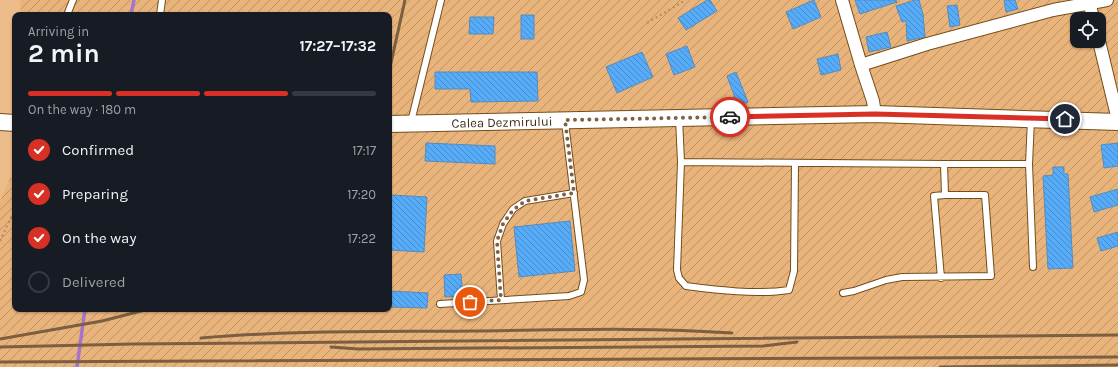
<!DOCTYPE html>
<meta charset="utf-8">
<style>
body{margin:0;font-family:Karla,sans-serif;background:#20242c;color:#f1f3f6;height:100vh;display:flex;flex-direction:column;font-size:15px;white-space:nowrap}
*{box-sizing:border-box;margin:0}
p{font-size:13px;color:#9ea1a6}
.icon{flex:none;width:22px;height:22px;fill:none;stroke:currentColor;stroke-width:2;stroke-linecap:round;stroke-linejoin:round}
.map{position:relative;flex:1;overflow:hidden}
.side{position:absolute;left:12px;top:12px;width:380px;height:300px;display:flex;flex-direction:column;background:#171b24;border-radius:8px;box-shadow:0 1px 3px #0004}
.side>*{flex:none}
.fabs{position:absolute;left:1070px;top:12px;display:grid;gap:8px}
.fabs a{display:grid;place-items:center;width:36px;height:36px;border-radius:8px;background:#171b24;box-shadow:0 1px 3px #0004;font-size:20px}
.pin{position:absolute;display:grid;place-items:center;width:34px;height:34px;color:#fff;margin:-17px;border:2px solid #fff;border-radius:50%;box-shadow:0 1px 4px #0007}
.courier{position:absolute;display:grid;place-items:center;width:40px;height:40px;margin:-20px;border:3px solid #d93025;border-radius:50%;background:#fff;color:#222;box-shadow:0 1px 5px #0007}
.head em{font-style:normal;font-weight:700}
.head div{display:flex;flex-direction:column-reverse}
.head{display:flex;align-items:center;justify-content:space-between;height:68px;padding:0 16px}
h1{font-size:26px;font-weight:700;line-height:30px}
.bar{display:grid;grid-template-columns:repeat(4,1fr);gap:6px 4px;align-content:center;height:48px;padding:0 16px}
.bar i{height:5px;border-radius:3px;background:#363941}
.bar .selected{background:#d93025}
.bar p{grid-column:span 4}
ol{padding:0 16px;list-style:none}
li{display:flex;align-items:center;gap:12px;height:44px}
li p{margin-inline-start:auto}
li .icon{padding:4px;border-radius:50%;background:#d93025;color:#fff;stroke-width:4}
li:last-child{color:#9ea1a6}
li i{width:22px;height:22px;border:2px solid #363941;border-radius:50%}
.map>svg:first-child{display:block}
</style>
<div class="map">
<svg width="1118" height="367" viewBox="0 0 1118 367">
<defs>
<pattern id="industrial-furrows" width="10" height="10" patternUnits="userSpaceOnUse"><rect width="10" height="10" fill="#e9b47b"/><path d="M-1 1l2-2M0 10L10 0M9 11l2-2" fill="none" stroke="#be9364"/></pattern>
<pattern id="building-back-hatch" width="6" height="6" patternUnits="userSpaceOnUse"><rect width="6" height="6" fill="#56acf8"/><path d="M-1 5l2 2M0 0l6 6M5-1l2 2" fill="none" stroke="#498cc8"/></pattern>
</defs>
<rect width="100%" height="100%" fill="#ecbd8a"/>
<path fill="url(#industrial-furrows)" fill-rule="evenodd" d="M20 0H1118V367H0V201L15 167V309H389V15H21ZM1077 19H1099V41H1077Z"/>
<g fill="none" stroke-linecap="round" stroke-linejoin="round">
<path stroke="#a474ce" stroke-width="3.5" d="M131 15 134 0
M77 367 85 309"/>
</g>
<path fill="url(#building-back-hatch)" stroke="#5b8ab7" d="M707 0H710L717 11 686 30 678 18Z
M814 0 821 17 793 29 786 12Z
M855 0H896L897 2 860 14Z
M915 0H919L923 14 925 37 907 41 906 21 902 22 896 6Z
M1004 0H1015L1018 9 1006 12Z
M957 5 960 25 950 27 947 6Z
M521 15H534V39H521Z
M470 17H494L493 34H469Z
M887 32 891 47 869 52 866 37Z
M687 46 695 67 674 75 666 54Z
M642 52 653 77 617 93 606 67Z
M838 54 841 70 821 75 817 59Z
M435 72H537L538 101 471 102 470 89H435Z
M736 72 748 102 738 106 727 76Z
M426 143 495 146V164L425 161Z
M1118 143V166L1104 168 1101 145Z
M1053 167H1064V174H1068L1073 268 1048 269 1043 176 1053 175Z
M1118 189V205L1094 212 1090 197Z
M391 195 427 197 424 252 389 250Z
M570 221 575 271 519 277 514 227Z
M1118 232V246L1101 251 1097 238Z
M461 274 463 296 445 297 444 275Z
M389 291 428 293 427 308 389 307Z"/>
<g fill="none" stroke-linecap="round" stroke-linejoin="round">
<defs>
<path id="service" d="M67 15 73 0
M160 15 162 0
M679 118 681 162 677 270 679 278 686 286C717 290 757 295 789 290L794 271 795 164
M1031 119 1029 164 1033 267
M411 122 441 0
M681 162 944 164
M941 278 934 196 945 195
M843 293 854 291 886 280 902 277 991 276 985 195H945L944 164H1029
M501 300 497 241 503 224 513 209 525 201 574 193
M440 304 569 296 581 292 584 280 565 122"/>
<path id="minor" d="M842 0 861 65 873 101 875 114
M1089 0 1093 19
M1099 41 1118 120
M861 65 927 44 1053 10 1107 0"/>
<g id="secondary">
<path d="M0 122 15 123"/>
<path id="s1" d="M389 124 875 114 1118 122"/>
</g>
</defs>
<use href="#service" stroke="#764d19" stroke-width="8"/>
<use href="#minor" stroke="#764d19" stroke-width="14"/>
<use href="#secondary" stroke="#764d19" stroke-width="18"/>
<path stroke="#af8a62" stroke-width="2" stroke-dasharray="2 3" stroke-linecap="butt" d="M647 23 686 0
M0 241 15 209"/>
<use href="#service" stroke="#fff" stroke-width="6"/>
<use href="#minor" stroke="#fff" stroke-width="12"/>
<use href="#secondary" stroke="#fff" stroke-width="16"/>
<path stroke="#7b5f40" stroke-width="3" d="M389 72 405 0
M201 338C292 330 384 332 475 331 561 330 647 327 732 333
M0 339 102 321 149 309
M0 347 133 344 1118 335
M331 347 358 349 763 346 797 342
M0 362 1118 357
M940 367 1118 365"/>
</g>
<g fill="none" stroke-linecap="round" stroke-linejoin="round">
<path stroke="#7e6141" stroke-width="4" stroke-dasharray="0 7.2" d="M470 302 501 300 497 241 503 224 513 210 525 201 574 193 565 120 730 117"/>
<path stroke="#d93025" stroke-width="5" d="M730 117 875 114 1065 119"/>
</g>
<g text-anchor="middle" dominant-baseline="central" stroke-width="3" stroke-linejoin="round" paint-order="stroke">
<g font-size="13" fill="#422f1a" stroke="#faca97">
<text stroke="none"><textPath href="#s1" startOffset="113">Calea Dezmirului</textPath></text>
</g>
</g>
</svg>
<div class="fabs">
<a><svg class="icon" aria-label="locate" viewBox="0 0 24 24"><circle cx="12" cy="12" r="6"/><path d="M12 2v4M12 18v4M2 12h4M18 12h4"/></svg></a>
</div>
<div class="pin" style="left:470px;top:302px;background:#ea580c"><svg class="icon" aria-label="bag" viewBox="0 0 24 24"><path d="M5 8h14l-1 12H6zM9 8a3 3 0 0 1 6 0"/></svg></div>
<div class="pin" style="left:1065px;top:119px;background:#1f2937"><svg class="icon" aria-label="home" viewBox="0 0 24 24"><path d="M3 11l9-7 9 7M6 9v11h12V9"/></svg></div>
<div class="courier" style="left:730px;top:117px"><svg class="icon" aria-label="car" viewBox="0 0 24 24"><path d="M5 17H2v-5l4-1 3-4h7l3 4 3 1v5h-3M9 17h6M6 11h13"/><circle cx="7" cy="17" r="2"/><circle cx="17" cy="17" r="2"/></svg></div>
<section class="side">
<div class="head"><div><h1>2 min</h1><p>Arriving in</p></div><em>17:27–17:32</em></div>
<div class="bar"><i class="selected"></i><i class="selected"></i><i class="selected"></i><i></i><p>On the way · 180 m</p></div>
<ol>
<li><svg class="icon" aria-label="check" viewBox="0 0 24 24"><path d="M5 12l5 5 9-10"/></svg>Confirmed<p>17:17</p></li>
<li><svg class="icon" aria-label="check" viewBox="0 0 24 24"><path d="M5 12l5 5 9-10"/></svg>Preparing<p>17:20</p></li>
<li><svg class="icon" aria-label="check" viewBox="0 0 24 24"><path d="M5 12l5 5 9-10"/></svg>On the way<p>17:22</p></li>
<li><i></i>Delivered</li>
</ol>
</section>
</div>
